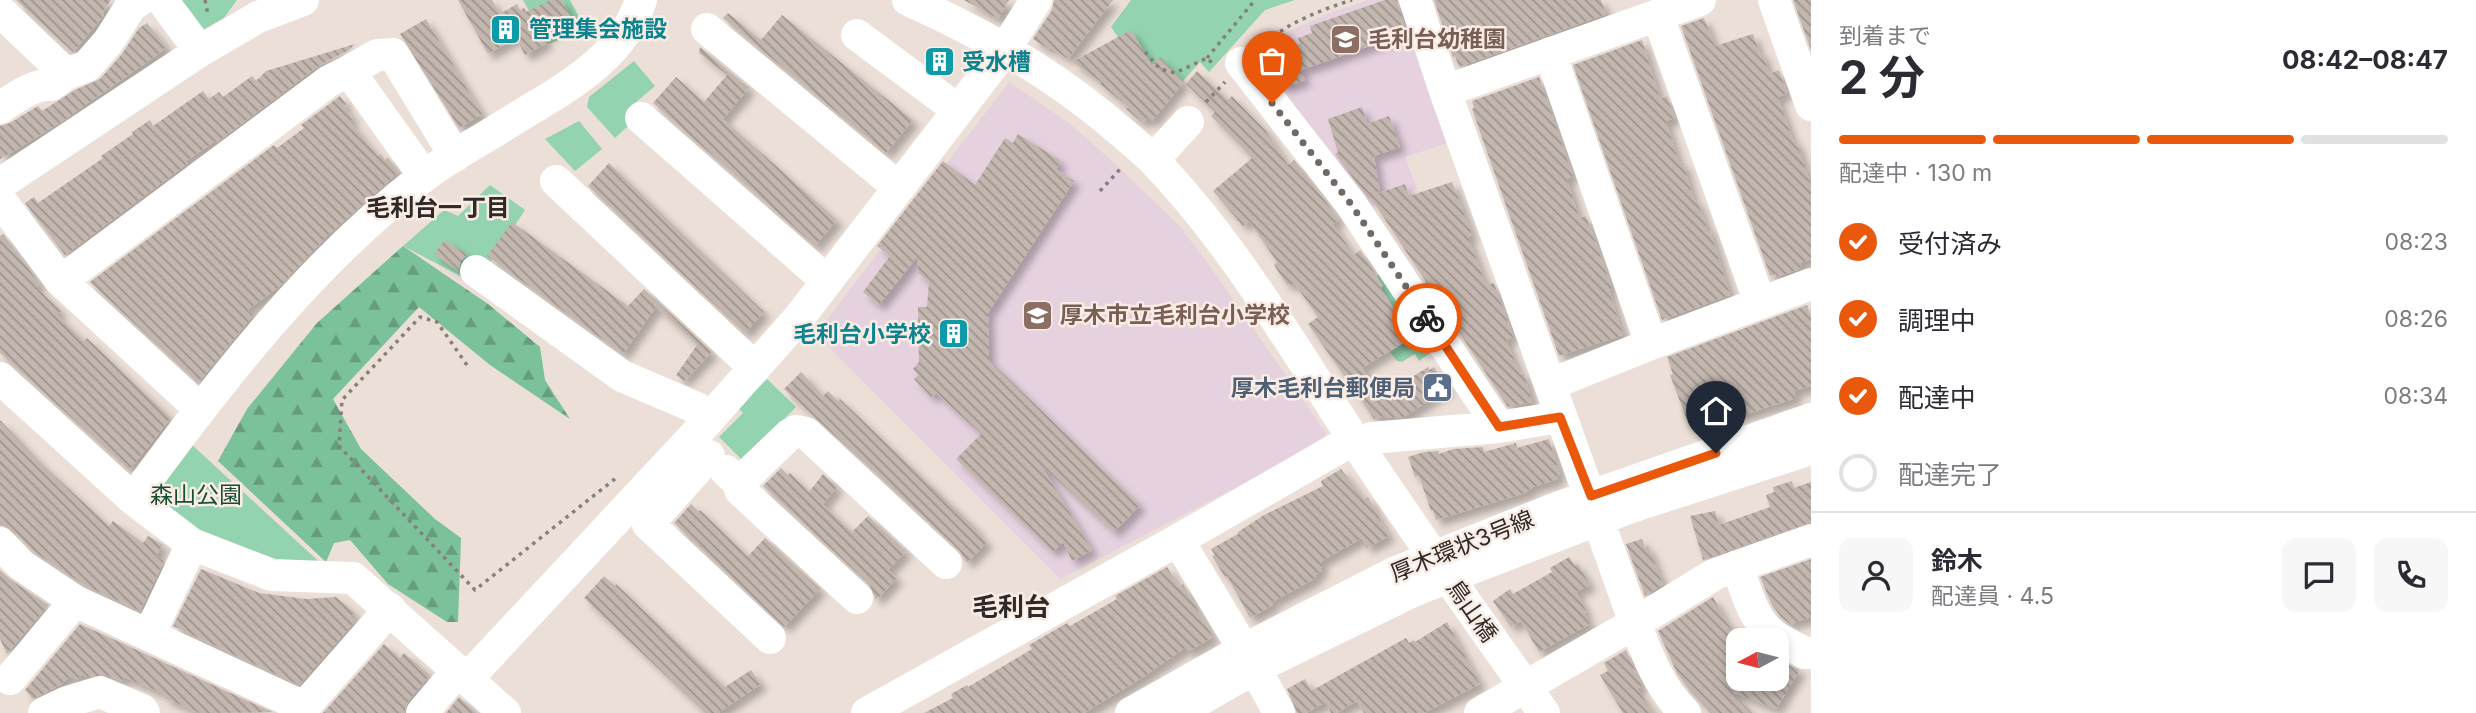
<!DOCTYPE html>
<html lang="ja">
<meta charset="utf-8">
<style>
body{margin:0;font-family:Inter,"Noto Sans JP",sans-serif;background:#f7f7f7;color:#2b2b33;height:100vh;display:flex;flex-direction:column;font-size:26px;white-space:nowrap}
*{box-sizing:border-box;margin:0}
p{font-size:23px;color:#7c7c81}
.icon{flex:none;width:38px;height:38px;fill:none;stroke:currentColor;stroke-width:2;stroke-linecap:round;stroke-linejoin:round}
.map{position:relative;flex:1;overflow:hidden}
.details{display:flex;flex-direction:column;background:#fff;width:665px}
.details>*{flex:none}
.needle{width:46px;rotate:263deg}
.tools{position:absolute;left:1726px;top:628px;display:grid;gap:14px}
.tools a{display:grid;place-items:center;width:63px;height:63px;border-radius:14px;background:#fff;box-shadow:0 4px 10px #0003;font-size:35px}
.pin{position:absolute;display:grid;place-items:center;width:60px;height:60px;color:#fff;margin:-72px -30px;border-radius:50% 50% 50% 0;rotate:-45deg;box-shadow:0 0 7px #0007}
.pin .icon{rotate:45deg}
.courier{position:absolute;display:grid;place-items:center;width:70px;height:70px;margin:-35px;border:5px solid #ea580c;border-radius:50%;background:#fff;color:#222;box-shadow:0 2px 9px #0007}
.head em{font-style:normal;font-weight:700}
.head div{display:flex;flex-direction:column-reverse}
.head{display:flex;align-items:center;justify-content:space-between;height:119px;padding:0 28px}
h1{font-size:46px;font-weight:700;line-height:52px}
.bar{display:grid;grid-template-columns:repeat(4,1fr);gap:10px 7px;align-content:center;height:84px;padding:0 28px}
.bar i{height:9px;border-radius:5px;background:#e1e1e2}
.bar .on{background:#ea580c}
.bar p{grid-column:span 4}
.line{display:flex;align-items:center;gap:18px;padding:0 28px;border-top:2px solid #e1e1e2}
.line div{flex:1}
.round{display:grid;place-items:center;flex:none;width:74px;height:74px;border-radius:14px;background:#f7f7f7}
ol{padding:0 28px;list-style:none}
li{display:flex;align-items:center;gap:21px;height:77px}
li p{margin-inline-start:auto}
li .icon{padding:7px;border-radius:50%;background:#ea580c;color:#fff;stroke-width:4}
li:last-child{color:#7c7c81}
li i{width:38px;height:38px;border:4px solid #e1e1e2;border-radius:50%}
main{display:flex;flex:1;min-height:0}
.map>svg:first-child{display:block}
</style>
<main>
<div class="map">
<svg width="1811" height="713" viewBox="0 0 1811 713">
<defs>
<pattern id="forest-firs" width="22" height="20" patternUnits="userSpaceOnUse" patternTransform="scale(1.75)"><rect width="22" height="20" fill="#7bc199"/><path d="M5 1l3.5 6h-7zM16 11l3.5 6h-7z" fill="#659d7d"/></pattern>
<pattern id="building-back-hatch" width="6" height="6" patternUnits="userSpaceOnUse" patternTransform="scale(1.75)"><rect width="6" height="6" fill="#c2b6ae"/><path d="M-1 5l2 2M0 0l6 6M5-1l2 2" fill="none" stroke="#9e948e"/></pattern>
<filter id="shadow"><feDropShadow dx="6" dy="6" stdDeviation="3.5" flood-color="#0004"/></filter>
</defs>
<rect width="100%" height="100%" fill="#ebdfd7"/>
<path fill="#e6d1df" d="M1369 0H1398L1450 142 1405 157 1417 189 1365 209 1252 62 1278 36 1332 12Z
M1009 82 1069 123 1123 171 1181 228 1207 262 1326 433 1323 439 1254 478 1060 579 816 334Z"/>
<path fill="#94d3af" d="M175 0H237L224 18 201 31Z
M523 0H570L581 21 579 26 566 33V38L548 44Z
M1131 0H1295L1265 10 1209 72 1200 62 1174 91 1130 54 1111 27Z
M634 61 655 86 635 103 637 118 615 138 587 107 589 97Z
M579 121 602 149 575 171 545 139Z
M490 185 525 210 476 284 403 246 444 210 458 216Z
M1384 271 1434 350 1419 361 1415 354 1402 362 1397 361 1390 352 1413 337 1374 278Z
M767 379 796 407 743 461 719 437 743 413 738 408Z
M190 443 327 569 293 570 213 543 150 494Z"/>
<path fill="url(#forest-firs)" d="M403 246 488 304 540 347 545 380 570 419 490 365 419 307 333 399 361 449 435 519 461 538 458 622H447L388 584 350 540 334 543 326 562 218 461 247 409 317 323Z"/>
<path fill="url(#building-back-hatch)" filter="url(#shadow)" d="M16 0H111L103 11 104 15 73 52Z
M458 0H492L500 14 517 4 520 10 524 8 526 12 550 0H562L573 21 543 37 547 43 525 55 516 38 488 54Z
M964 0H1009L998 19Z
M1054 0H1113L1068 59 1050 47 1048 49 1033 39 1052 10Z
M1385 0H1397L1407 33 1301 70 1305 80 1284 88 1271 54 1300 44 1298 38 1312 33 1310 26Z
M1434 0H1601L1606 14 1459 67 1455 56 1453 57Z
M1793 0H1811V50Z
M728 13 761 40 782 15 913 120 886 153 723 18Z
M1704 18 1715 46 1753 34 1760 54 1763 53 1769 74 1779 70 1787 93 1778 97 1793 141 1796 140 1811 185V259L1800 263 1802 268 1777 277 1776 274 1770 276 1681 26Z
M426 19 482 114 459 128 400 34Z
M147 23 166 46 161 52 58 124 0 159V126L10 123 38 106 42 111 75 90 100 79 122 54 139 28Z
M1131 30 1152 65 1160 57 1184 82 1151 122 1147 118 1143 123 1126 109 1128 107 1100 84 1101 82 1072 62Z
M1642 40 1660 99 1667 96 1675 118 1666 121 1679 163 1683 162 1694 201 1697 200 1707 228 1709 227 1730 295 1662 320 1573 65Z
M355 44 349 50 318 66 216 143 215 141 186 161 188 163 65 255 25 203 34 197 38 203 103 158 101 156 133 134 132 132 150 120 153 126 203 91 209 99 219 92 223 97 252 76 256 81 266 71Z
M700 47 749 88 723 119 837 220 815 246 653 103 676 77 704 102 727 75 699 53Z
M1197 71 1228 100 1232 96 1266 131 1288 165 1294 160 1336 215 1339 220 1333 224 1354 255 1360 250 1383 286 1380 288 1413 336 1362 368 1382 396 1428 367 1429 370 1434 367 1448 388 1404 417 1384 418 1382 416 1374 419 1308 324 1318 317 1295 284 1287 285 1274 265 1277 262 1249 221 1243 226 1213 191 1252 158 1211 116 1215 112 1186 84Z
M1539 77 1573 176 1567 179 1579 218 1586 216 1600 255 1612 288 1609 290 1623 335 1559 356 1472 109 1474 108 1472 101Z
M340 96 346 104 344 106 353 119 350 122 378 156 381 154 385 160 388 158 399 172 328 235 280 286 247 310 253 315 198 383 90 282 274 145 277 148 304 128 301 125Z
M1362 107 1367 124 1389 116 1400 147 1374 156 1380 191 1376 194 1405 184 1409 196 1452 182 1472 235 1468 237 1486 285 1494 283 1513 337 1506 340 1520 374 1524 373 1532 402 1508 407 1371 198 1369 199 1335 154 1338 152 1328 119Z
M1018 134 1061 161 1056 169 1074 181 988 313 989 360 1140 505 1114 532 1041 465 1092 550 1072 561 1063 542 1053 552 956 459 981 434 936 393 931 397 914 379 919 375 913 369 919 362 918 307H927L929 281 918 273 917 257 879 305 863 292 890 256 877 246 943 161 975 185 1005 138 1013 143Z
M609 163 764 312 745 333 588 186Z
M512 222 628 306 644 289 712 352 684 381 676 375 697 345 656 307 623 354 487 256Z
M3 234 40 284 36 287 61 311 57 315 84 341 87 338 171 418 129 470 0 353V236Z
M445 240 467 255 461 261 458 271 434 254Z
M1807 305 1811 319V386L1794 391 1796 398 1765 408 1740 416 1737 408 1689 426 1670 375 1673 374 1667 357Z
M801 372 823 396 828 391 838 401 840 399 978 530 977 532 987 542 967 563 959 550 784 389Z
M0 420 43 465 109 526 113 521 143 543 148 536 163 545 156 556 164 561 140 611 84 585 33 551 13 530 0 525Z
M1549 439 1560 475 1557 476 1558 479 1533 487 1525 493 1436 520 1433 510 1431 511 1419 476 1415 477 1408 457 1424 452 1438 451 1439 454 1453 449 1483 447 1484 452 1516 443 1517 448Z
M781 468 788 475 790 473 809 492 823 474 837 487 823 504 852 532 868 516 906 551 888 570 897 578 876 600 869 584 763 486Z
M1341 469 1364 499 1368 497 1389 536 1367 548 1362 538 1320 562 1323 567 1320 568 1322 571 1315 575 1316 578 1272 602 1273 605 1250 618 1227 576 1225 577 1212 556 1215 555 1211 549 1238 534V532L1264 515 1323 486 1321 481Z
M1792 481 1794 488 1811 482V522L1703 560 1690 516 1715 511 1719 525 1770 507 1766 495 1774 492 1773 487Z
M691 504 699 512 700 510 748 556 765 538 820 589 784 627 674 523Z
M1642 539 1645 548 1648 546 1663 584 1645 596 1626 544Z
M1569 557 1575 566 1578 564 1590 585 1576 592 1587 612 1584 613 1590 624 1539 652 1521 621 1511 627 1493 601 1510 589 1513 594 1552 572 1550 568Z
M1811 559V617L1790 624 1781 617 1772 605 1760 577Z
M1167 567 1179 587 1183 584 1213 637 1189 651 1186 647 1143 677 1084 713H924L953 698 951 694 967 685 968 687 1032 649 1029 645 1067 623 1070 626 1117 599 1115 596Z
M201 569 259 593 306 599 336 597 355 613 350 617 355 621 299 685 173 626Z
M0 570 11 580 48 605 7 654 0 639Z
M604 576 615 586 616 584 725 687 751 670 761 684 718 713H705L584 598Z
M1713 597 1732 631 1738 627V679H1776V664L1779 660 1800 670 1776 709 1732 692 1752 713H1711L1690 691 1677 673 1658 631Z
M1447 622 1480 684 1424 713H1364L1357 701 1336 713H1331L1326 702 1306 713H1297L1287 689 1305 679 1311 691 1406 638 1409 643 1414 640 1415 642Z
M80 624 272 712 200 713 164 698 166 695 124 677 122 681 106 675 87 677 82 674 77 680 69 676 62 684 33 699 25 690Z
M384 644 400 658 404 653 430 675 408 701 404 713H323Z
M1626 650 1642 686 1637 689 1654 713H1623L1600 675 1608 671 1604 663Z
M459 697 477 713H446Z"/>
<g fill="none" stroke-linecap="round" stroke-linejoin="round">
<path stroke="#877f7a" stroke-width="3.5" stroke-dasharray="3.5 5" stroke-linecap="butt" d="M205 0 208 15
M1260 47C1285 24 1320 10 1352 0
M1145 52 1160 69 1175 73 1207 58 1215 66
M1207 58 1255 0
M1206 102 1225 82
M1100 191 1122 167
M467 365 437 322 420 317 342 400 339 446 475 590 616 478"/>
<path stroke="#fff" stroke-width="32" d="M162 0 200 51
M908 0C980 32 1045 69 1106 119 1122 133 1139 146 1154 161 1235 245 1293 348 1357 444 1417 535 1481 624 1544 713
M1415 0 1445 91 1635 623 1480 713
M1774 0 1811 105
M0 11 66 74
M1658 16 1760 303
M707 29 898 187
M857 35 958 110
M1550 53 1651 344
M1241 63 1351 204 1499 427
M349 71 377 55 393 54 455 156
M1445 91 1700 0
M0 108C15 98 32 84 51 85L66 74 87 66 108 42 131 6 140 0
M641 118 827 281
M1153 160 1188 122
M556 181 755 368
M0 184 200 51 258 17 303 0
M0 200 61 281 200 409
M476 271 622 376 697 408 711 417
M61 281 329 81 349 71 424 176
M0 378 133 499 192 544 272 575 353 578 505 713
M1551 384 1651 344 1811 284
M709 456 648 524 770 638
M726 471 739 483 740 490 857 598
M739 483 789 435 796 431 806 433 946 563
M133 499C219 383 307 266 423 177 449 157 480 141 508 123 559 91 621 62 641 0
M0 543 21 565 75 601 304 707 390 609
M1737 566C1746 590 1753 622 1776 637 1785 643 1796 648 1805 653H1811
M149 635 192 544
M468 678 694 436 798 319 1006 48 1036 0
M10 679 75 601
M44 713 67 702 100 692 142 710 144 713
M422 713 458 670
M867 713 1178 540
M1131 713 1243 650 1396 572 1559 507 1811 419
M1177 713 1255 668 1415 590 1631 507 1811 449
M1279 713 1255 668 1178 540 1340 447 1371 438 1499 427 1560 417
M1685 713C1659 687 1648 657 1635 623L1715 574 1811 540"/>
</g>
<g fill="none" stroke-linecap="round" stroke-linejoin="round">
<path stroke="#716965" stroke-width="7" stroke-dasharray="0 12.6" d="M1272 103 1351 204 1427 318"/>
<path stroke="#ea580c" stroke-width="9" d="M1427 318 1499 427 1560 417 1591 496 1716 453"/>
</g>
<defs>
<symbol id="building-square" viewBox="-11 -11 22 22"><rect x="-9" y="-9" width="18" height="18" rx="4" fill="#0f9aa8" stroke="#f9ece4"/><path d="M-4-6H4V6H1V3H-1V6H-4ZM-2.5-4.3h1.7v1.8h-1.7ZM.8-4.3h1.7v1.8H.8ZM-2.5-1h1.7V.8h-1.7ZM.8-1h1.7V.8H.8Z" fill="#fff"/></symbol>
<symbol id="school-square" viewBox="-11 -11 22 22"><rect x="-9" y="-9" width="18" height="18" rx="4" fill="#8d6e63" stroke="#f9ece4"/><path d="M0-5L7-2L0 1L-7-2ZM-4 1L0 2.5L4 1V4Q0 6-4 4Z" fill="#fff"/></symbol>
<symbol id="civic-square" viewBox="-11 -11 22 22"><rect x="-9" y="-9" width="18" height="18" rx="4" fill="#5c6f8a" stroke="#f9ece4"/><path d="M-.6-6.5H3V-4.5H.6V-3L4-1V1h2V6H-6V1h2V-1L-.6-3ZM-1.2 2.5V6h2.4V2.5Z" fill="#fff"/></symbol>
</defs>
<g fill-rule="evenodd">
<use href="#building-square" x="488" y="12" width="35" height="35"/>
<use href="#school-square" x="1328" y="22" width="35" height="35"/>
<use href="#building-square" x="922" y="44" width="35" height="35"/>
<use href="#school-square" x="1020" y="298" width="35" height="35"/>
<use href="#building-square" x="936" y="316" width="35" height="35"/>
<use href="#civic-square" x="1420" y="370" width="35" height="35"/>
</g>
<g text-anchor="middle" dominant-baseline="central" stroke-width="5" stroke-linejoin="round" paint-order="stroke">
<g font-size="23" font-weight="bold" fill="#0d838f" stroke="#f9ece4" text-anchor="start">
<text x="529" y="29">管理集会施設</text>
<text x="962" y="62">受水槽</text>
<text x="931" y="334" text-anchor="end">毛利台小学校</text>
</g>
<g font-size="23" font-weight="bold" fill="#785e54" stroke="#f9ece4" text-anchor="start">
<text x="1368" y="39">毛利台幼稚園</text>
<text x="1060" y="315">厚木市立毛利台小学校</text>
</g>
<g font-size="23" font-weight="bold" fill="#4e5e75" stroke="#f9ece4" text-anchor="end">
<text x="1415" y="388">厚木毛利台郵便局</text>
</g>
<g font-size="23" fill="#174d32" stroke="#f9ece4">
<text x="196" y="495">森山公園</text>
</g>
<g font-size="23" fill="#2f2a27" stroke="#f9ece4">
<text transform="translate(1462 546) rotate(-22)">厚木環状3号線</text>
<text transform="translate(1472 611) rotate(55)">鳥山橋</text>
</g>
<g font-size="24" font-weight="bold" fill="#2f2a27" stroke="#f9ece4">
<text x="438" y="207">毛利台一丁目</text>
</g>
<g font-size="26" font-weight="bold" fill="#2f2a27" stroke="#f9ece4">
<text x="1011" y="606">毛利台</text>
</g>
</g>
</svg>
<div class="tools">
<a><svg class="needle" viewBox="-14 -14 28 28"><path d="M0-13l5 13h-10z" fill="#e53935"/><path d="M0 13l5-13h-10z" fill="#7c7c81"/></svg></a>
</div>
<div class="pin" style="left:1272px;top:103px;background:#ea580c"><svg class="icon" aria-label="bag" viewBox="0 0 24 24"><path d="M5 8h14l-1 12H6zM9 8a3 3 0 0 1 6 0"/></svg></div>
<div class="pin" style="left:1716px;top:453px;background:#1f2937"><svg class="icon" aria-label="home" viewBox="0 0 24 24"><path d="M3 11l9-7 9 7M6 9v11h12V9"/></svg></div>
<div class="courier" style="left:1427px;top:318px"><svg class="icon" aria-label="bike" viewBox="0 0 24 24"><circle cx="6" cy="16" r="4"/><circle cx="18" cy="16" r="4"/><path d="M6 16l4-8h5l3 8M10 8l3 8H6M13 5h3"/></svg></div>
</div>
<section class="details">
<div class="head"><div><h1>2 分</h1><p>到着まで</p></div><em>08:42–08:47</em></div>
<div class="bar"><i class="on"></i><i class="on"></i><i class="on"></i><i></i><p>配達中 · 130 m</p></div>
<ol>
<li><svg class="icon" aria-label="check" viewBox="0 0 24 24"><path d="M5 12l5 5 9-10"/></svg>受付済み<p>08:23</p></li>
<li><svg class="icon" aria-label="check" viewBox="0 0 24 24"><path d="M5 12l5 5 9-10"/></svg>調理中<p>08:26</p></li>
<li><svg class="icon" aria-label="check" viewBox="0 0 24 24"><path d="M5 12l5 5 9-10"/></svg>配達中<p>08:34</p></li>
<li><i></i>配達完了</li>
</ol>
<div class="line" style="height:126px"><a class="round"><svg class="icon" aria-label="person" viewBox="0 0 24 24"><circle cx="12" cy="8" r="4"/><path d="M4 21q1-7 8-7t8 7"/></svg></a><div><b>鈴木</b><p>配達員 · 4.5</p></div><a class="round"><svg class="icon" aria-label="chat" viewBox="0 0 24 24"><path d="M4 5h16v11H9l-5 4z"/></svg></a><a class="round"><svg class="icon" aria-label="phone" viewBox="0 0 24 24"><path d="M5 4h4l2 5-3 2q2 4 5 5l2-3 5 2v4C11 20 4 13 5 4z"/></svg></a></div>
</section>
</main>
